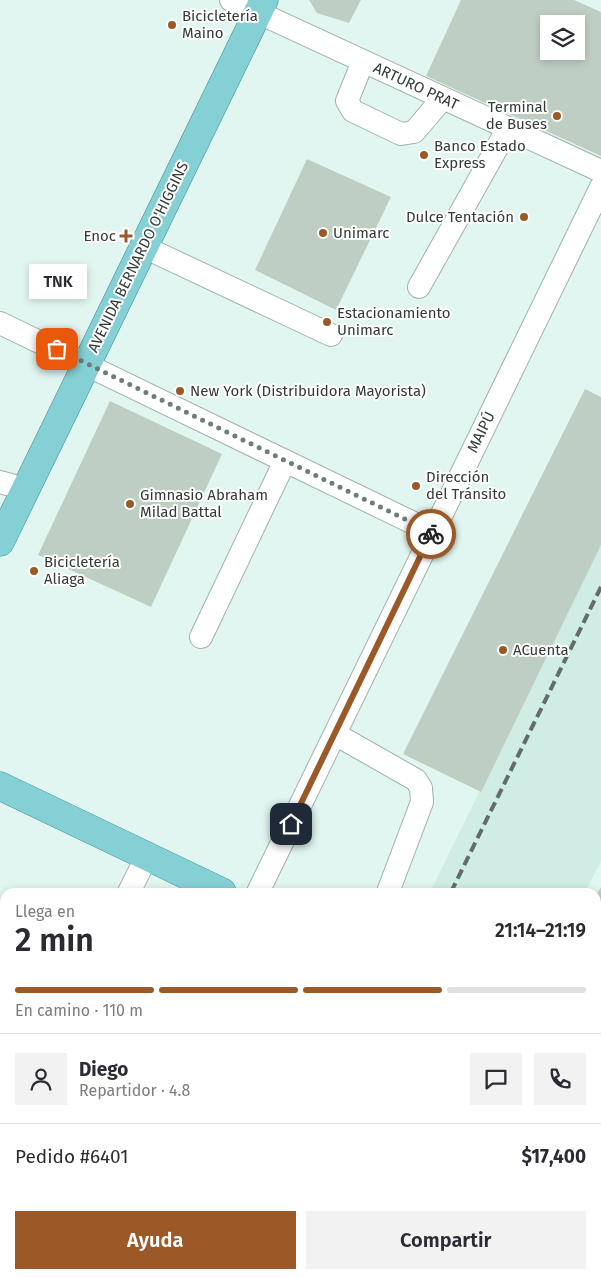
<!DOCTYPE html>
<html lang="es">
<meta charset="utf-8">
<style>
body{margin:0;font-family:"Fira Sans",sans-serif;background:#f2f2f3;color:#2b2b33;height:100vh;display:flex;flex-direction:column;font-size:19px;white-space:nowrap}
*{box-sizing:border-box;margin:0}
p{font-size:16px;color:#7c7c81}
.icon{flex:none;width:28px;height:28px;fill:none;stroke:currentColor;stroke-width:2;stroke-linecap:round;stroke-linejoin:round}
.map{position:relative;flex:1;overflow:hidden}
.side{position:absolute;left:0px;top:888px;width:601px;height:391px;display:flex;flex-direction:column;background:#fff;border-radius:15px 15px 0 0;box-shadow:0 2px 8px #0003}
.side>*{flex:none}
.controls{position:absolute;left:540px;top:15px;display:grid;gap:10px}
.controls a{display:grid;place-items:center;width:45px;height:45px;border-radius:0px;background:#fff;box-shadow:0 2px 8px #0003;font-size:25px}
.pin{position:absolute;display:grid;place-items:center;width:42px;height:42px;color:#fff;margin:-21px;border-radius:10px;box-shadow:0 2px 8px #0006}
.courier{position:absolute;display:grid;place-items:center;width:50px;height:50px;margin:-25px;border:4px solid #9b5927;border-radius:50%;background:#fff;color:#222;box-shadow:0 1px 6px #0007}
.bubble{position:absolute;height:35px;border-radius:0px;background:#fff;box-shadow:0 2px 8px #0003;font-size:16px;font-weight:600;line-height:35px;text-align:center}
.overview em{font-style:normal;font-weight:600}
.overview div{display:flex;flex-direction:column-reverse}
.overview{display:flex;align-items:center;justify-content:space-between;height:85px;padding:0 15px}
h1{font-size:32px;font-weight:600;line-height:38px}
.bar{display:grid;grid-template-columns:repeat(4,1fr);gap:8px 5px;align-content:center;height:60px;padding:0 15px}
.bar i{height:6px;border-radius:4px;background:#e1e1e2}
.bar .on{background:#9b5927}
.bar p{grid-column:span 4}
.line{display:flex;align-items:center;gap:12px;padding:0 15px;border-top:1px solid #e1e1e2}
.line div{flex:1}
.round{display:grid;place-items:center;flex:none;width:52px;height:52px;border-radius:0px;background:#f2f2f3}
.cta{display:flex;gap:10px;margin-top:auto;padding:10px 15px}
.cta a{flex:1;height:58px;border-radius:0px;background:#9b5927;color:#fff;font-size:20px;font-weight:600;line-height:58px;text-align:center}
.cta a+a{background:#f2f2f3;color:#2b2b33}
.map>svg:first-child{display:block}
</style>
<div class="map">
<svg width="601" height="1278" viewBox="0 0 601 1278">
<rect width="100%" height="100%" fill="#e2f6f1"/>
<path fill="#cfece5" d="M601 545V861L585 892H430Z
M238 1274H284L282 1278H235Z"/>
<path fill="#bfcec3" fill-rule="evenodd" d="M309 0H361L349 23 317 13Z
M461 0H574L601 12V156L426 76ZM549 24H576V51H549Z
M307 159 391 197 336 310 255 270Z
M585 389 601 397V545L481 792 403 754Z
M110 401 222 454 151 607 38 555Z
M601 887V1006L596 1004V896Z
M304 1274H492L490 1278H302Z"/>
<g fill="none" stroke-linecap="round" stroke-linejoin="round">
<defs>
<path id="minor" d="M231 0 601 171
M363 61 347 101 353 111 401 134 414 132 443 98
M144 247 331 335
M419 287 508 128
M0 323 432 532
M0 482 26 489
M201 637 285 461
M335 734 416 780 421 788 422 802 388 892
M129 892 147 856
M258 892 601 187
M0 934 4 937 0 949
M0 1160 5 1150
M206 1278 208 1274
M496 1278 498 1274"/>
<path id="major" d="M0 542 264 0
M0 786 222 892
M596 1085 601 1088
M596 1195 601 1185
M555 1278 557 1274"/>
</defs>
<use href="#minor" stroke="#9eb2ad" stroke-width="24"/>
<use href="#major" stroke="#34878c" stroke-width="29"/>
<use href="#minor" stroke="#fff" stroke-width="22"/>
<use href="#major" stroke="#85d0d5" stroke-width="28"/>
<path stroke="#626d6a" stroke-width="4" stroke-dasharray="10 5" stroke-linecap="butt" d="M451 892 601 587
M258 1278 260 1274"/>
</g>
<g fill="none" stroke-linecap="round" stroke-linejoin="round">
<path stroke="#707c79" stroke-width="5" stroke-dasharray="0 9" d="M57 349 411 522 432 532 431 534"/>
<path stroke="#9b5927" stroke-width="6" d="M291 824 431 534"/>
</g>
<g fill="#9b5927" stroke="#fff" stroke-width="2">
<circle cx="172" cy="25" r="5"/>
<circle cx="557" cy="116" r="5"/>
<circle cx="424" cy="155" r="5"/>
<circle cx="524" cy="217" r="5"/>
<circle cx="323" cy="233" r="5"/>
<path d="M123.5 228.5h5v5h5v5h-5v5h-5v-5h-5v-5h5z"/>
<circle cx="327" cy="322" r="5"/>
<circle cx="180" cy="391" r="5"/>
<circle cx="416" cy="486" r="5"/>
<circle cx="130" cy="504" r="5"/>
<circle cx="34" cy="571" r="5"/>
<circle cx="503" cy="650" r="5"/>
</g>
<g text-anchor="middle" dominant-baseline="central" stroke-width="4" stroke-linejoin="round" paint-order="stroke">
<g font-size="15" fill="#333b39" stroke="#fff" text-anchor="start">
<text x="182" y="16">Bicicletería<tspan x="182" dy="17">Maino</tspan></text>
<text x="547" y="107" text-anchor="end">Terminal<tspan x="547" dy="17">de Buses</tspan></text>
<text x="434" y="146">Banco Estado<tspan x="434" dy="17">Express</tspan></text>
<text x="514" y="217" text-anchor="end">Dulce Tentación</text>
<text x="333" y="233">Unimarc</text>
<text x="116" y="236" text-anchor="end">Enoc</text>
<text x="337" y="313">Estacionamiento<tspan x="337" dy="17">Unimarc</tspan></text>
<text x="190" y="391">New York (Distribuidora Mayorista)</text>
<text x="426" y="477">Dirección<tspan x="426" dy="17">del Tránsito</tspan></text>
<text x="140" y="495">Gimnasio Abraham<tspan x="140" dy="17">Milad Battal</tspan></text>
<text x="44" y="562">Bicicletería<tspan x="44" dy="17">Aliaga</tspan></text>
<text x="513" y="650">ACuenta</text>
</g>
<g font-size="15" fill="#333b39" stroke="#fff">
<text transform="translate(416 86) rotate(25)">ARTURO PRAT</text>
<text transform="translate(138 257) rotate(-64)">AVENIDA BERNARDO O'HIGGINS</text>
<text transform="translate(481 432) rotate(-64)">MAIPÚ</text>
</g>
</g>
</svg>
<div class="controls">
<a><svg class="icon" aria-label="layers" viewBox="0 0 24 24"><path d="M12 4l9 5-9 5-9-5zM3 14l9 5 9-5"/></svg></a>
</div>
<div class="pin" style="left:57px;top:349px;background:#ea580c"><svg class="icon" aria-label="bag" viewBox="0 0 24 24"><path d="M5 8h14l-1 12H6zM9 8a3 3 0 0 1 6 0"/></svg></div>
<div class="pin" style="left:291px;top:824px;background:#1f2937"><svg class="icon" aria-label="home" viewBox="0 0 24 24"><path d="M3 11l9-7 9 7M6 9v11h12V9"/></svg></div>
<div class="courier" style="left:431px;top:534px"><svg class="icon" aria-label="bike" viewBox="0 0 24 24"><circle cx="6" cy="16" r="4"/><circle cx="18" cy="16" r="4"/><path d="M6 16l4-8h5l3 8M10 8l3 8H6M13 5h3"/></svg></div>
<div class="bubble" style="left:29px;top:264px;width:58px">TNK</div>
<section class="side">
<div class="overview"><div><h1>2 min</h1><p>Llega en</p></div><em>21:14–21:19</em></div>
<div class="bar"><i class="on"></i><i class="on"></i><i class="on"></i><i></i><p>En camino · 110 m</p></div>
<div class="line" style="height:90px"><a class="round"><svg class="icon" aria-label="person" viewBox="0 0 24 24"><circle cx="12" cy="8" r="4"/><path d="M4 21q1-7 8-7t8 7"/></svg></a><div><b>Diego</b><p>Repartidor · 4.8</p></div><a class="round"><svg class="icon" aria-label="chat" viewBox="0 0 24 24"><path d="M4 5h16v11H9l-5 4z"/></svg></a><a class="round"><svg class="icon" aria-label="phone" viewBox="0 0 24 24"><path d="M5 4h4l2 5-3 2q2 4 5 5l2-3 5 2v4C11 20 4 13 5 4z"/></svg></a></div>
<div class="line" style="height:65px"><div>Pedido #6401</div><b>$17,400</b></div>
<div class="cta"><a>Ayuda</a><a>Compartir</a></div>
</section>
</div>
